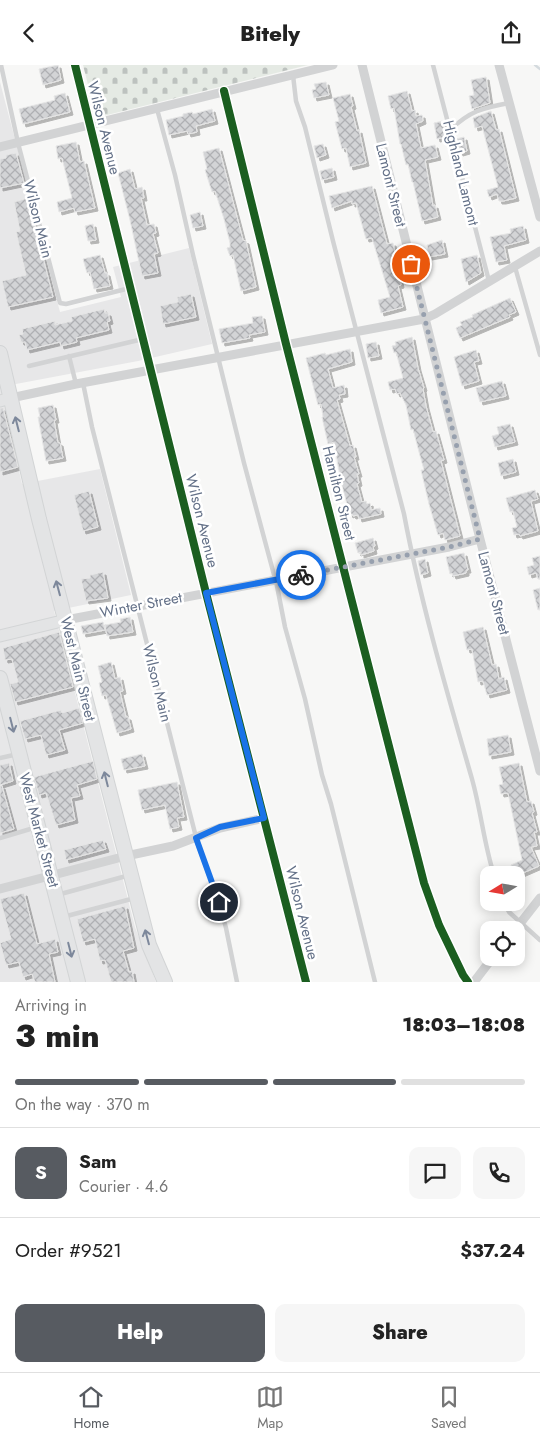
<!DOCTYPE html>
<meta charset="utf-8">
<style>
body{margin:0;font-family:Jost,sans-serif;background:#f6f6f6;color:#222;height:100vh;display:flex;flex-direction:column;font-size:19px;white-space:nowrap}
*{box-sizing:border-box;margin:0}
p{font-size:16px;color:#767676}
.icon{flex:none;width:28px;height:28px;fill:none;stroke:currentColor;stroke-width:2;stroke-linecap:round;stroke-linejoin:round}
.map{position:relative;height:917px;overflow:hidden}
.sheet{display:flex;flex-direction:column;background:#fff;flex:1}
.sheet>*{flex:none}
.needle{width:32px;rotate:259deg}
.controls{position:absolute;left:480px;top:801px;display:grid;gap:10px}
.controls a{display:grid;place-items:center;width:45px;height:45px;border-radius:10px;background:#fff;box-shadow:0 2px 12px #0003;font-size:25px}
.pin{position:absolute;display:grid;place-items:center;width:42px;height:42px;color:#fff;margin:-21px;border:2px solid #fff;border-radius:50%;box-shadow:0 1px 5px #0007}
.courier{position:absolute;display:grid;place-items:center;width:50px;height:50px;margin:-25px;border:4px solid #1a73e8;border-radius:50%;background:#fff;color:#222;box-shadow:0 1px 6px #0007}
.headline em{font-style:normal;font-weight:800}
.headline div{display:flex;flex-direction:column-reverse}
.headline{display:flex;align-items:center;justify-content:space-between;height:85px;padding:0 15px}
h1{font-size:32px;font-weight:800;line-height:38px}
.bar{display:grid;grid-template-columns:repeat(4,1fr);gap:8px 5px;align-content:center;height:60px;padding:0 15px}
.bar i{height:6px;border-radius:4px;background:#e0e0e0}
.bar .current{background:#575b61}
.bar p{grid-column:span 4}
.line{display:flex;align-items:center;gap:12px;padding:0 15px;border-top:1px solid #e0e0e0}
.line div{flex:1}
.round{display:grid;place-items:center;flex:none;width:52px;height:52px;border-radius:10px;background:#f6f6f6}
.button{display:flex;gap:10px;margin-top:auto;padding:10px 15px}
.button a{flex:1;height:58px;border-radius:10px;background:#575b61;color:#fff;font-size:20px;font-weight:800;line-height:58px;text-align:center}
.button a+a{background:#f6f6f6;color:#222}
header{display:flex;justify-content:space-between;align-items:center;height:65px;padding:0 15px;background:#fff;font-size:22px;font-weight:800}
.tab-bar{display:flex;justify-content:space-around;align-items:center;height:70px;border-top:1px solid #e0e0e0;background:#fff;font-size:14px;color:#767676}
.tab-bar a{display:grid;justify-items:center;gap:2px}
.tab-bar .current{color:#575b61}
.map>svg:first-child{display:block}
</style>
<header><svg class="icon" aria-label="back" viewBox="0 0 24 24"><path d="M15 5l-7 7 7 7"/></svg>Bitely<svg class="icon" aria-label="share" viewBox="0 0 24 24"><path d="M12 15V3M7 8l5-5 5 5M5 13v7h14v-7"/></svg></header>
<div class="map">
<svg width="540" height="917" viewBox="0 0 540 917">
<defs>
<pattern id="cemetery-stones" width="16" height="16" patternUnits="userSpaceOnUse" patternTransform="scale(1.25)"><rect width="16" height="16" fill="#e5eae4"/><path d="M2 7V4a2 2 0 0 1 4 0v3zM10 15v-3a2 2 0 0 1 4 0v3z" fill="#bdc2bf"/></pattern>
<pattern id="building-cross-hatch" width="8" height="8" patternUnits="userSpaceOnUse" patternTransform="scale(1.25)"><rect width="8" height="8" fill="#d3d4d6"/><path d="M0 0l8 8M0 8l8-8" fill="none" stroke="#afb0b3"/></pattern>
<filter id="shadow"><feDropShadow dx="3" dy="3" stdDeviation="0" flood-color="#0004"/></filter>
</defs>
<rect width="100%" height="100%" fill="#f7f7f6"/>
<path fill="#e7e7e8" d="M0 17 60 247 121 232 113 202 189 183 212 279 138 296 0 322 22 419 100 404 131 530 54 546 135 862 156 917H0Z"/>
<path fill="url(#cemetery-stones)" d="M83 0H308L99 52 96 51Z"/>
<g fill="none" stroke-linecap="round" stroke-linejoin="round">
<path stroke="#d4dade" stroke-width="2.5" d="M535 0 540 4"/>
</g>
<path fill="url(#building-cross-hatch)" stroke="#e6e6e6" filter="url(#shadow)" d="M58 0 61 15 43 20 39 4Z
M486 12 490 38 472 44 469 31 474 30 471 15Z
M326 17 329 30 314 33 312 25 316 24 314 19Z
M407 26 412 46 415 45 416 51 422 50 423 56 416 59 421 83 435 80 438 92 425 95 433 141 435 140 438 152 422 156 413 117H412L408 99 406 100 401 79H400L394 43 391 44 388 31Z
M65 28 70 47 23 59 19 44 55 35 54 31Z
M350 29 353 41 351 42 357 66 359 65 362 79 366 98 350 102 346 83 342 84 335 57 339 56 333 33Z
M212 44 215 56 196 61 197 67 188 69 187 66 169 70 166 55 183 51V49L192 47 193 49Z
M491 46 496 65 499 64 516 133 503 136H499L497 129 489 132 487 125 498 122 482 61 475 63 473 53Z
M443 56 447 72 437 74 434 58Z
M464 72 467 86 460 88 456 74Z
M76 77 80 97 84 96 95 143 75 147 74 143 59 147 57 137 72 133 62 93 58 94 56 81Z
M323 79 326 90 317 93 314 81Z
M219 83 243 175 246 176 256 222 241 226 233 190 230 191 227 183 230 182V178L224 154 215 126 212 127 205 105 207 104 203 87Z
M16 88 24 118 0 123V94L6 93V90Z
M332 103 334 112 322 115 320 106Z
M130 104 135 124 142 122 144 133H141L147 160 154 159 156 168 153 169 158 188 154 189 158 208 142 211 130 155 118 108Z
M372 121 387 179 393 178 401 220 398 221 403 242 381 248 378 235 390 232 372 173 366 174 356 138 352 139V136L332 143 329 131Z
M28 133 53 232 8 242 2 216 26 210 16 167 20 166 14 137Z
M200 147 203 161 193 163 190 150Z
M93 159 96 175 88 176 85 161Z
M523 161 526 175 504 181 507 195 496 197 490 172 511 168 510 164Z
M442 175 445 189 429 192 427 180Z
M100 190 105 208H107L110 221 94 224 90 207 87 208 83 194Z
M477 190 481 208 466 217 461 194Z
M191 229 196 252 163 259 160 241 178 237 177 232Z
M510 233 516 247 509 250 510 252 460 273 456 263 462 260 460 257 473 252 472 250Z
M104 244 105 248H108L110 256 107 257 109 265 76 273 77 277 61 281 60 277 27 285 25 277H21L19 270 23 269 22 264 55 256V260L72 256 71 252Z
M262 251 265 267 249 270 250 273 222 278 219 264 253 258 252 252Z
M412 272 418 303 424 323 423 324 426 341 433 367 436 366 444 395 441 396 460 471 445 475 443 468 438 470 429 439 421 405H424L419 387 413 364 411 365 406 340 400 328 397 329 395 324 390 325 388 317 403 313 396 287 394 288 392 281 396 280 395 277Z
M376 277 379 291 368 293 366 279Z
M350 284 352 297 328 304 333 323 344 320 345 329 339 330 340 334 337 335 350 381 353 380 356 392H354L359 409H357L359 418 357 419 361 434 362 437 366 436 367 439 370 438 371 445 380 443 381 449 359 454 358 450 353 451 352 449 350 450 341 417 334 377 328 379 322 352H323L321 339 318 340 306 293 325 288 326 290Z
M476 285 479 296 474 297 479 316 462 321 454 292Z
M502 316 506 331 480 337 476 323Z
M53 340 56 355H54L58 378H60L63 393 46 396 38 352H40L38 343Z
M0 343H3L18 402 0 407Z
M510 359 515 377 495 382 492 371 499 369 497 362Z
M513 394 516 407 501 411 498 398Z
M535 425 538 434 531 436 532 441 538 466 520 471 519 469 514 470 512 463 517 462 513 446 510 447 506 433Z
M89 426 98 462 83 466 74 430Z
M373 473 375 481 373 482 374 486 361 490V487L358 488 355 478Z
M464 488 468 505H466V508L453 511 452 508 450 509 446 492Z
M540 491V514H538L536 508 529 510 527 502 534 500 532 493Z
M425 494 428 508 421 510 418 496Z
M103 507 108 533 86 536 81 514 90 513V510Z
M540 523V544L538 545 533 525Z
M130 552 133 567 107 571 105 560 121 557 120 554Z
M103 557 105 565 83 569 81 561Z
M483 562 492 600 496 599 499 614 504 612 507 625 487 630 483 616 478 617 472 584 467 585 463 567Z
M59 567 73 622 15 637 10 619 18 617 12 594 5 595 3 583Z
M111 597 115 614 120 612 123 626 120 627 126 652H128L131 664 117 668 106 630 102 631 99 618 102 617 98 601Z
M79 643 83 658 59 665 65 685 46 690 41 670 25 674 20 656 61 645 62 648Z
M508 670 511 687 489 691 487 674Z
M142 689 145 701 124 705 121 694Z
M93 696 97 714 77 720 80 731 71 733 75 755 56 760 46 728 39 730 34 712Z
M9 698 13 716 0 720V700Z
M519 698 527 737 531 736 534 747 532 748 537 767H534L537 781 531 782 539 801 516 811 511 800 522 795 508 728 501 729 499 720 503 719 499 702Z
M177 717 184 752 177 753 179 762 170 764 165 740 142 745 138 725Z
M0 721H2L14 764 0 768Z
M103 775 106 784 66 795 64 785Z
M24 828 37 879 55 874 58 887 49 889 55 917H35L32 909 23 912 19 897 6 900 0 878 11 874 0 834Z
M125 841 134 883 123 886 129 907 132 906 134 917H111L105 895 100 896 95 874 83 877 77 854Z"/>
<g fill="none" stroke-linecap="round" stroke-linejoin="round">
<defs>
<path id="secondary" d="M0 336 11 333
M0 571 66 555"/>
<path id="primary" d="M0 288 39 454 131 810 149 880 165 917
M0 613 78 917"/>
</defs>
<use href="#secondary" stroke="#d3d5d6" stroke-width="13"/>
<use href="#primary" stroke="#d2d4d5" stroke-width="16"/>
<path stroke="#d2d3d4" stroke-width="4.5" d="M1 0 18 78 60 238 66 239 130 223
M433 0 489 216
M293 10 296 36 305 62 333 176 404 449C421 539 447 627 472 714 481 746 484 779 494 810
M157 44 175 110 193 190 244 398 277 521 285 562 305 634 322 710 331 739 375 917
M450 65C470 46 482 43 509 38
M515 202 540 290
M69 291 76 319
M29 301 143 274
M83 318 92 362 198 780 219 837 226 863 237 917
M0 693 18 689
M0 773 37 762
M57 830 130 810
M504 838 509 847 540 875
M63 852 135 833"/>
<path stroke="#d2d3d4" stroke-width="9" d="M75 0 206 528 306 917
M362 0 480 474 540 706
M499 0 540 152
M224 26 286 279 424 818 439 860 463 910 468 917
M0 82 333 0
M11 333 76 319 424 254 435 249 540 186
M66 555 449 482 480 474
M0 824 126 791 173 781 220 763 264 753
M515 865 540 833
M474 917 493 892"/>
<use href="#secondary" stroke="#e3e4e5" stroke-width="11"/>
<use href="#primary" stroke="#e3e4e5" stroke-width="14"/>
<defs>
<path id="cycleway" d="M75 0 206 528 306 917
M224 26 286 279 424 818 439 860 463 910 468 917"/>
</defs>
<use href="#cycleway" stroke="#fff" stroke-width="11"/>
<use href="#cycleway" stroke="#1b5e20" stroke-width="8"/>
</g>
<defs><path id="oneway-shaft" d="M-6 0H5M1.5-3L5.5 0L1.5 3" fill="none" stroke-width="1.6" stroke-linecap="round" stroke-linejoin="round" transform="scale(1.25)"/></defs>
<g stroke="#7d889b">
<use href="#oneway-shaft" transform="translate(17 359) rotate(-104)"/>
<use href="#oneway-shaft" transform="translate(58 523) rotate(-105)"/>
<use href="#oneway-shaft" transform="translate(12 660) rotate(76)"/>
<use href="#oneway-shaft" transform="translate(106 714) rotate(-104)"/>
<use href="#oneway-shaft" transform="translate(147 872) rotate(-105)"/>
<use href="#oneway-shaft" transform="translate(70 885) rotate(76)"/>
</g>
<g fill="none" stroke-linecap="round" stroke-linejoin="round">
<path stroke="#97a0ae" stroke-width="5" stroke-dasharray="0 9" d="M301 510 449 482 480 474 411 199"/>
<path stroke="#1a73e8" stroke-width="6" d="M219 837 196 773 220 762 264 753 206 528 301 510"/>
</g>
<g text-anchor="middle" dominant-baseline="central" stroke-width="5" stroke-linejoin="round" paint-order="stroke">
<g font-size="15" fill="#647188" stroke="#fff">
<text transform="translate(104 63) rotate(76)">Wilson Avenue</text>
<text transform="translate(461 108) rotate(76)">Highland Lamont</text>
<text transform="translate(391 120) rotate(76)">Lamont Street</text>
<text transform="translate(38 154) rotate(76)">Wilson Main</text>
<text transform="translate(339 428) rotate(76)">Hamilton Street</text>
<text transform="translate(202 456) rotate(76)">Wilson Avenue</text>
<text transform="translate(494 528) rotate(75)">Lamont Street</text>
<text transform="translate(141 540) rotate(-11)">Winter Street</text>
<text transform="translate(78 604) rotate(76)">West Main Street</text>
<text transform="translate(157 618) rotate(76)">Wilson Main</text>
<text transform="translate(39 765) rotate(75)">West Market Street</text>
<text transform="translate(302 848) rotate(76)">Wilson Avenue</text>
</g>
</g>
</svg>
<div class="controls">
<a><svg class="needle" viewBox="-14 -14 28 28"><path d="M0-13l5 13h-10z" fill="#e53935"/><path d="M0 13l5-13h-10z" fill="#767676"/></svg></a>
<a><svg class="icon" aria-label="locate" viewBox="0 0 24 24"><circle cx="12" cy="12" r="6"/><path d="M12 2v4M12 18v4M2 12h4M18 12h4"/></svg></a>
</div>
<div class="pin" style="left:411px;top:199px;background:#ea580c"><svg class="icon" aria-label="bag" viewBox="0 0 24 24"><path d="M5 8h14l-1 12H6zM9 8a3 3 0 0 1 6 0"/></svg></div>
<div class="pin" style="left:219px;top:837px;background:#1f2937"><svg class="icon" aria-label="home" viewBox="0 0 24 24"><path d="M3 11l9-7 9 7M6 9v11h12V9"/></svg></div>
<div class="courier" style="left:301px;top:510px"><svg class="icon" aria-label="bike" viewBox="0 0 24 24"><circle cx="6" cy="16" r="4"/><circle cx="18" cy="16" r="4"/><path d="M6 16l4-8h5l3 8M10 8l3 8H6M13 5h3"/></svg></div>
</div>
<section class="sheet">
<div class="headline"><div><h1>3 min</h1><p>Arriving in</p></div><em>18:03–18:08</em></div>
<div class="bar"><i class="current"></i><i class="current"></i><i class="current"></i><i></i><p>On the way · 370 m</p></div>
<div class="line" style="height:90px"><b class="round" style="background:#575b61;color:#fff">S</b><div><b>Sam</b><p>Courier · 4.6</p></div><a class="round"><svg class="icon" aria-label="chat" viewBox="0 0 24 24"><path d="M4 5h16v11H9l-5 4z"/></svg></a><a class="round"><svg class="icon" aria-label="phone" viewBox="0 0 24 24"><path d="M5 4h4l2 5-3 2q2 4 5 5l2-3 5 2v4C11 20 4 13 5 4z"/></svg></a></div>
<div class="line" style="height:65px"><div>Order #9521</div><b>$37.24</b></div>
<div class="button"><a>Help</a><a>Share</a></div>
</section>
<nav class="tab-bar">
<a class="current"><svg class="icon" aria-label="home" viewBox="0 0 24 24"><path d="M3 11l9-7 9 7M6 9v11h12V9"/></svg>Home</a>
<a><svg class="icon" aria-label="map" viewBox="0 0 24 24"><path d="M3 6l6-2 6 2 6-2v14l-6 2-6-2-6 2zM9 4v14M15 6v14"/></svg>Map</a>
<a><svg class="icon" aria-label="saved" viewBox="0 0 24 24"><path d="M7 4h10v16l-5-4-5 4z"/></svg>Saved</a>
</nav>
